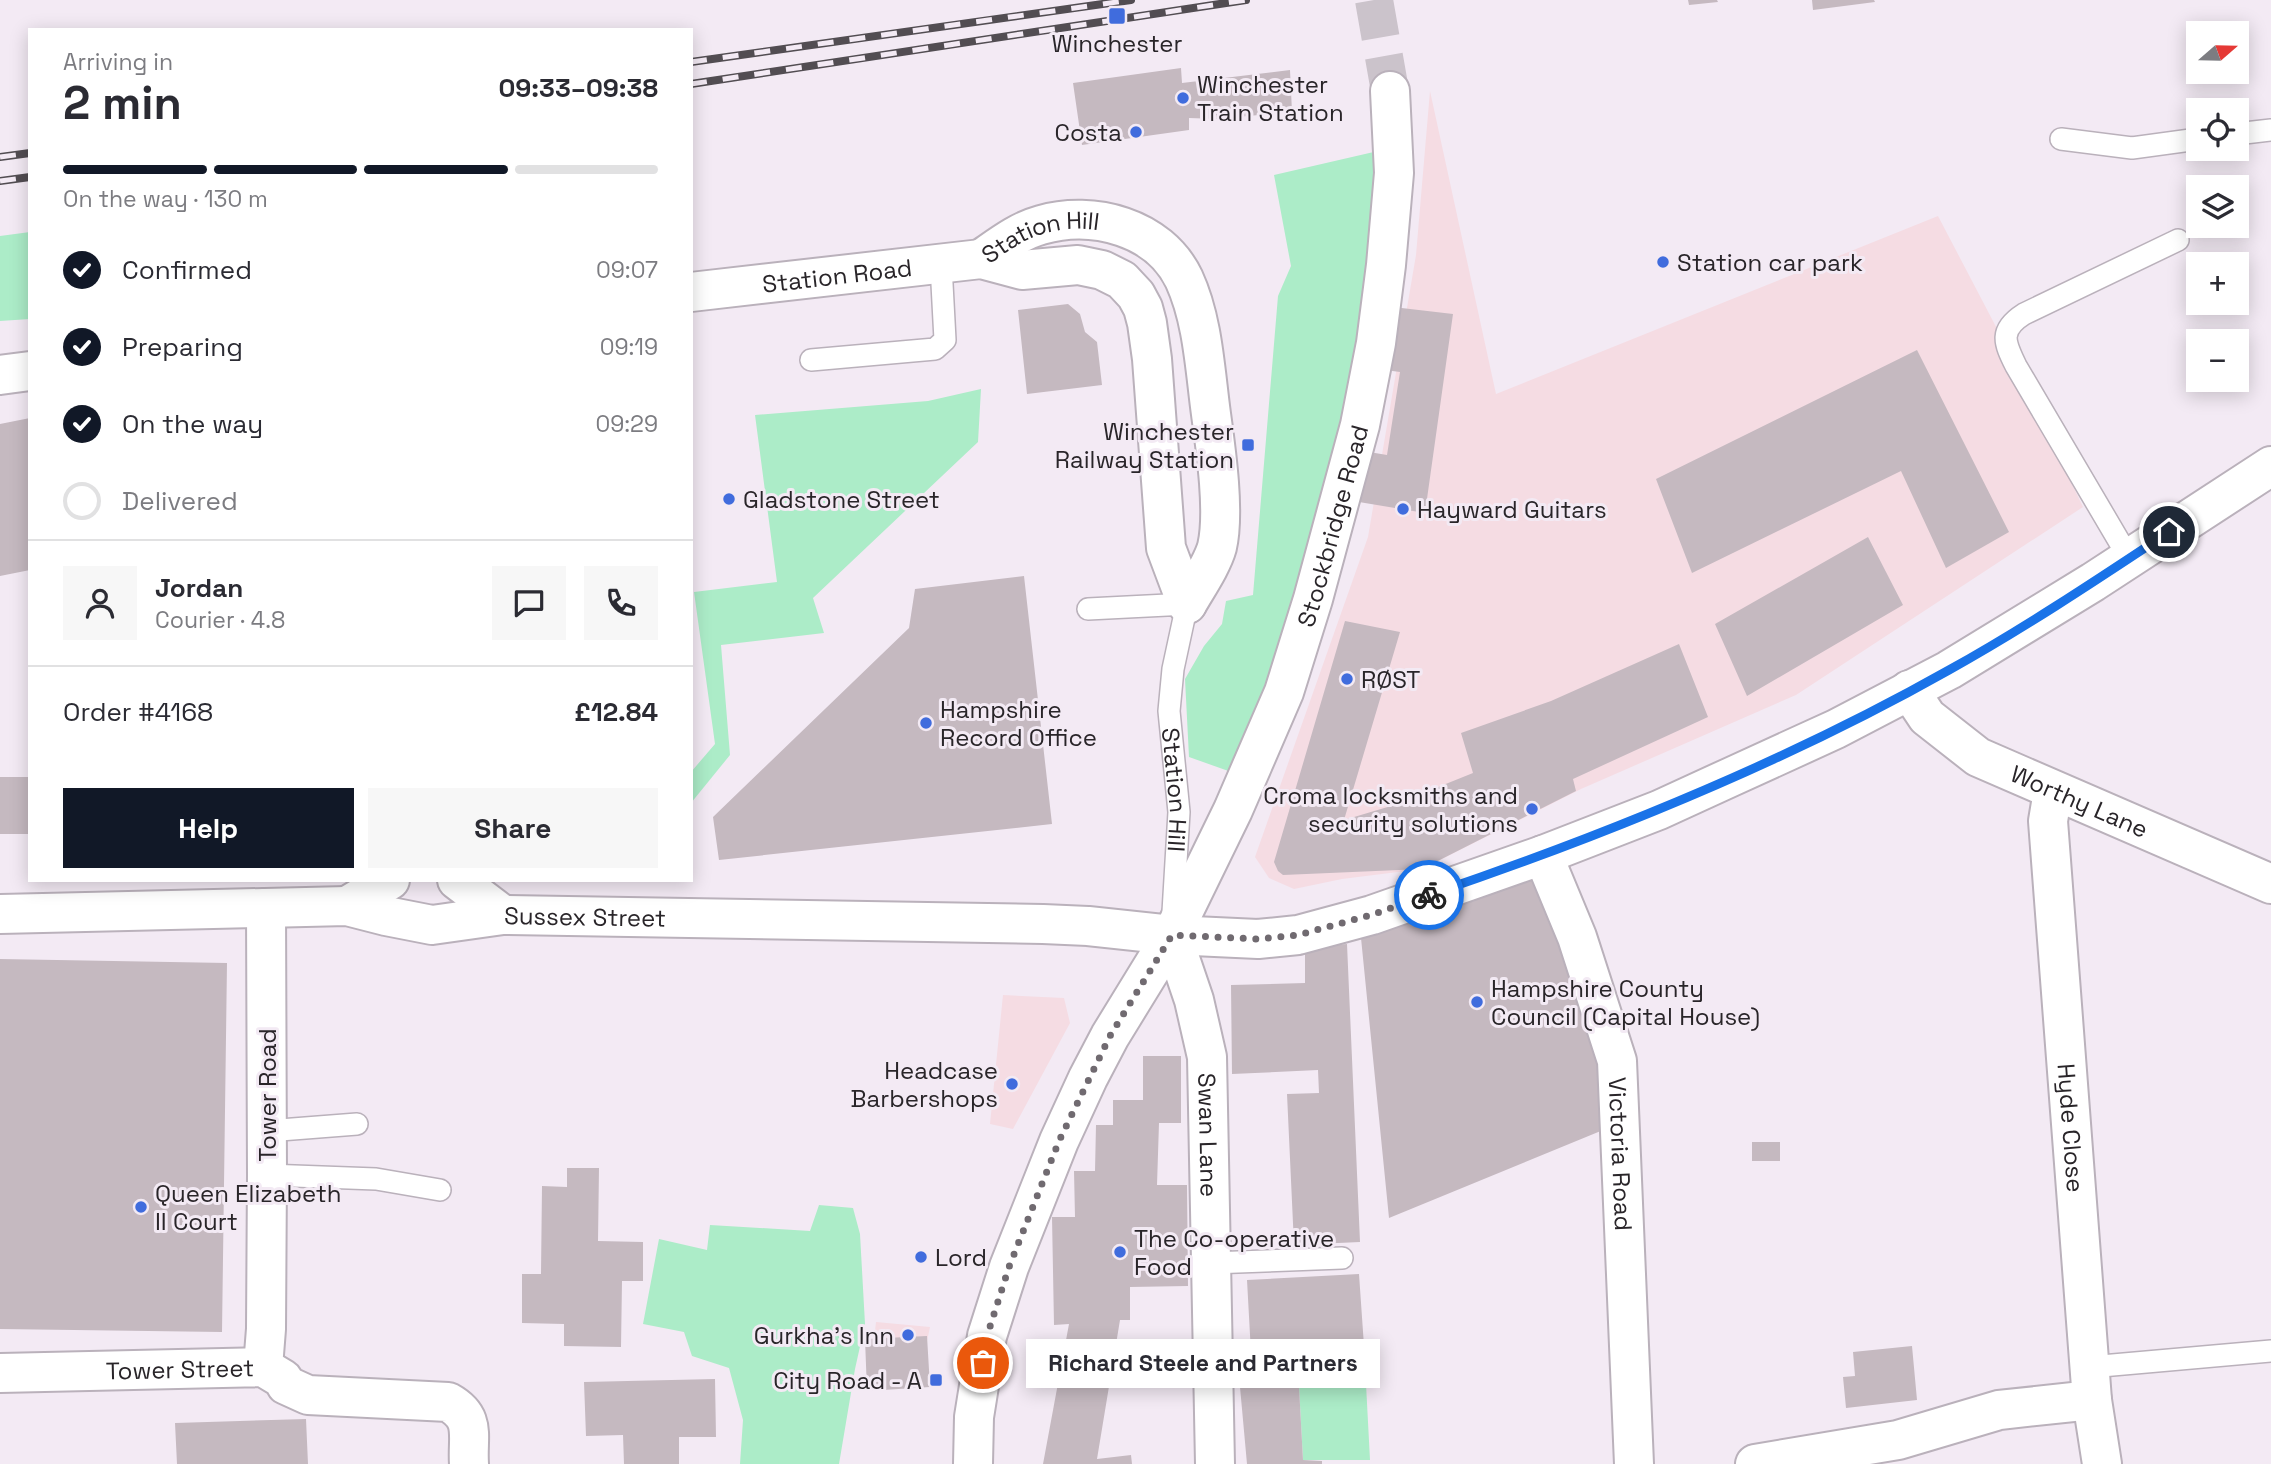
<!DOCTYPE html>
<meta charset="utf-8">
<style>
body{margin:0;font-family:"Space Grotesk",sans-serif;background:#f7f7f7;color:#2b2b33;height:100vh;display:flex;flex-direction:column;font-size:26px;white-space:nowrap}
*{box-sizing:border-box;margin:0}
p{font-size:23px;color:#7c7c81}
.icon{flex:none;width:38px;height:38px;fill:none;stroke:currentColor;stroke-width:2;stroke-linecap:round;stroke-linejoin:round}
.map{position:relative;flex:1;overflow:hidden}
.side{position:absolute;left:28px;top:28px;width:665px;height:854px;display:flex;flex-direction:column;background:#fff;border-radius:0px;box-shadow:0 4px 18px #0003}
.side>*{flex:none}
.needle{width:46px;rotate:70deg}
.tools{position:absolute;left:2186px;top:21px;display:grid;gap:14px}
.tools a{display:grid;place-items:center;width:63px;height:63px;border-radius:0px;background:#fff;box-shadow:0 4px 18px #0003;font-size:35px}
.pin{position:absolute;display:grid;place-items:center;width:60px;height:60px;color:#fff;margin:-30px;border:4px solid #fff;border-radius:50%;box-shadow:0 2px 7px #0007}
.courier{position:absolute;display:grid;place-items:center;width:70px;height:70px;margin:-35px;border:5px solid #1a73e8;border-radius:50%;background:#fff;color:#222;box-shadow:0 2px 9px #0007}
.bubble{position:absolute;height:49px;border-radius:0px;background:#fff;box-shadow:0 4px 18px #0003;font-size:23px;font-weight:600;line-height:49px;text-align:center}
.summary em{font-style:normal;font-weight:600}
.summary div{display:flex;flex-direction:column-reverse}
.summary{display:flex;align-items:center;justify-content:space-between;height:119px;padding:0 35px}
h1{font-size:46px;font-weight:600;line-height:52px}
.bar{display:grid;grid-template-columns:repeat(4,1fr);gap:10px 7px;align-content:center;height:84px;padding:0 35px}
.bar i{height:9px;border-radius:5px;background:#e1e1e2}
.bar .active{background:#111827}
.bar p{grid-column:span 4}
.line{display:flex;align-items:center;gap:18px;padding:0 35px;border-top:2px solid #e1e1e2}
.line div{flex:1}
.round{display:grid;place-items:center;flex:none;width:74px;height:74px;border-radius:0px;background:#f7f7f7}
ol{padding:0 35px;list-style:none}
li{display:flex;align-items:center;gap:21px;height:77px}
li p{margin-inline-start:auto}
li .icon{padding:7px;border-radius:50%;background:#111827;color:#fff;stroke-width:4}
li:last-child{color:#7c7c81}
li i{width:38px;height:38px;border:4px solid #e1e1e2;border-radius:50%}
.button{display:flex;gap:14px;margin-top:auto;padding:14px 35px}
.button a{flex:1;height:80px;border-radius:0px;background:#111827;color:#fff;font-size:28px;font-weight:600;line-height:80px;text-align:center}
.button a+a{background:#f7f7f7;color:#2b2b33}
.map>svg:first-child{display:block}
</style>
<div class="map">
<svg width="2271" height="1464" viewBox="0 0 2271 1464">
<rect width="100%" height="100%" fill="#f3eaf4"/>
<path fill="#f5dce3" d="M1430 91 1496 394 1938 216 2005 344 2083 507 1796 695 1581 789 1422 869 1342 879 1294 889 1269 878 1255 857 1368 537 1416 255Z
M1003 995 1064 998 1070 1023 1013 1129 990 1124Z
M876 1322 930 1327 924 1355 873 1348Z"/>
<path fill="#acecc8" d="M1378 151 1382 185 1348 429 1275 684 1234 773 1189 757 1185 679 1204 646 1222 624 1226 601 1253 595 1278 296 1291 266 1274 175Z
M30 232V319L0 321V236Z
M981 389 978 442 813 598 824 633 721 645 730 755 691 803V772L715 744 694 592 777 582 755 415 928 401Z
M819 1205 853 1208 860 1234 865 1324 855 1369 839 1464H740L743 1420 729 1368 692 1356 684 1332 643 1324 659 1239 707 1250 710 1225 810 1231Z
M1364 1346 1370 1460H1303L1297 1350Z"/>
<path fill="#c5b9c0" d="M1688 0H1717L1718 2 1689 5Z
M1812 0H1874L1875 2 1813 10Z
M1181 68 1182 83 1290 70 1292 112 1217 119 1189 118V130L1082 145 1073 83Z
M1068 304 1080 314 1085 332 1097 342 1102 385 1027 394 1018 310Z
M1393 307 1453 314 1425 513 1353 501 1363 451 1387 455 1400 372 1385 370Z
M1917 350 2009 532 1946 568 1901 471 1692 573 1656 479Z
M30 418V570L0 576V424Z
M1868 537 1903 605 1747 696 1715 624Z
M1024 576 1052 824 719 860 713 817 909 628 915 589Z
M1345 621 1400 632 1344 820 1391 806 1473 773 1461 733 1551 701 1679 644 1708 717 1573 779 1576 791 1422 869 1283 875 1278 871 1274 862Z
M0 777H30V834H0Z
M1543 874 1608 1066V1128L1389 1218 1361 938Z
M1347 944 1360 1242 1294 1245 1287 1094 1319 1093 1318 1070 1232 1074 1231 985 1305 983V947Z
M0 959 227 963 222 1332 0 1329Z
M1143 1056H1181V1123H1159L1157 1185H1187L1188 1286 1130 1287V1320H1120L1097 1459 1131 1455 1132 1464H1043L1069 1324 1054 1325 1052 1217H1075L1074 1171H1095L1096 1125H1113V1100H1143Z
M1752 1142H1780V1161H1752Z
M567 1168H599L598 1241 643 1242V1281H622L621 1347 564 1346V1324L522 1323V1274H541L542 1186 567 1187Z
M1359 1274 1364 1346 1297 1350 1303 1460 1322 1461V1464H1247L1237 1354 1251 1353 1247 1280Z
M927 1336 930 1387 867 1391 865 1339Z
M1912 1346 1917 1400 1846 1408 1843 1377 1855 1376 1853 1352Z
M715 1379 716 1437H679V1464H624L623 1435 586 1436 584 1382Z
M306 1419 308 1464H177L175 1423Z"/>
<g fill="none" stroke-linecap="round" stroke-linejoin="round">
<path stroke="#cbc3cb" stroke-width="38" stroke-dasharray="38 19" stroke-linecap="butt" d="M1374 0 1390 91"/>
<defs>
<g id="service">
<path d="M2236 134 2271 130"/>
<path d="M2061 139 2132 148 2198 139"/>
<path d="M811 360 935 349 945 340 941 265"/>
<path d="M2129 558 2016 366C2004 342 1999 330 2024 314L2178 240"/>
<path id="s1" d="M1088 609 1187 604 1173 669 1169 711 1179 812 1173 912"/>
<path d="M267 1131 357 1124"/>
<path d="M267 1175 376 1179 440 1190"/>
<path d="M1211 1263 1342 1258"/>
<path d="M2090 1367 2271 1351"/>
</g>
<g id="minor">
<path id="s2" d="M981 259C1000 246 1019 231 1041 225 1093 210 1159 227 1184 279 1203 320 1205 370 1211 414 1216 450 1225 513 1217 547 1212 565 1196 588 1187 604"/>
<path id="s3" d="M691 292 981 259 1022 270 1078 265 1102 270 1122 280 1136 295 1143 308 1147 323 1152 359 1166 548 1187 604"/>
<path id="s4" d="M2053 791 2048 821 2092 1400 2102 1464"/>
<path id="s5" d="M1543 855 1577 937 1617 1061 1634 1464"/>
<path id="s6" d="M1172 935 1194 1000 1207 1057 1215 1464"/>
<path d="M263 1367 266 1329 267 1175 266 908"/>
<path id="s7" d="M0 1373 263 1367 283 1379 286 1385 308 1395 448 1402C477 1418 467 1436 469 1464"/>
<path d="M1755 1464 1898 1440 1999 1410 2092 1400"/>
</g>
<g id="secondary">
<path d="M0 375 30 371"/>
<path id="s8" d="M1909 690 1927 717 1978 757 2271 884"/>
<path d="M457 880 503 915"/>
<path d="M347 906 390 880"/>
<path id="s9" d="M0 914 347 906 386 916 432 925 503 915 1043 924 1088 926 1172 935 1258 939 1298 935 1372 915 1543 855 1659 810 1731 777 1836 729 1949 670 2093 582 2271 466"/>
<path id="s10" d="M973 1464 974 1417 987 1336 1009 1267 1059 1141 1088 1078 1110 1036 1172 935 1233 810 1284 692 1313 599 1360 425 1376 343 1386 265 1394 173 1390 91"/>
</g>
</defs>
<use href="#service" stroke="#bab1bb" stroke-width="24"/>
<use href="#minor" stroke="#bab1bb" stroke-width="42"/>
<use href="#secondary" stroke="#bab1bb" stroke-width="42"/>
<use href="#service" stroke="#fff" stroke-width="21"/>
<use href="#minor" stroke="#fff" stroke-width="38"/>
<use href="#secondary" stroke="#fff" stroke-width="38"/>
<defs>
<path id="rail" d="M691 62 1131 0
M691 84 1246 0
M0 157 30 153
M0 181 30 177"/>
</defs>
<use href="#rail" stroke="#524d52" stroke-width="8"/>
<use href="#rail" stroke="#f3eaf4" stroke-width="5" stroke-dasharray="16" stroke-linecap="butt"/>
</g>
<g fill="none" stroke-linecap="round" stroke-linejoin="round">
<path stroke="#706a70" stroke-width="7" stroke-dasharray="0 12.6" d="M983 1363 987 1336 1009 1267 1059 1141 1110 1036 1172 935 1258 939 1298 935 1371 915 1429 895"/>
<path stroke="#1a73e8" stroke-width="9" d="M1429 895C1606 835 1786 762 1949 670 2023 629 2098 579 2169 532"/>
</g>
<g fill="#406cdd" stroke="#f3eaf4" stroke-width="2.5">
<rect x="1108" y="7" width="18" height="18" rx="3.5"/>
<circle cx="1183" cy="98" r="7"/>
<circle cx="1136" cy="132" r="7"/>
<circle cx="1663" cy="262" r="7"/>
<rect x="1241" y="438" width="14" height="14" rx="3.5"/>
<circle cx="729" cy="499" r="7"/>
<circle cx="1403" cy="509" r="7"/>
<circle cx="1347" cy="679" r="7"/>
<circle cx="926" cy="723" r="7"/>
<circle cx="1532" cy="809" r="7"/>
<circle cx="1477" cy="1002" r="7"/>
<circle cx="1012" cy="1084" r="7"/>
<circle cx="141" cy="1207" r="7"/>
<circle cx="1120" cy="1252" r="7"/>
<circle cx="921" cy="1257" r="7"/>
<circle cx="908" cy="1335" r="7"/>
<rect x="929" y="1373" width="14" height="14" rx="3.5"/>
</g>
<g text-anchor="middle" dominant-baseline="central" stroke-width="6" stroke-linejoin="round" paint-order="stroke">
<g font-size="24" fill="#292529" stroke="#f3eaf4" text-anchor="start">
<text x="1117" y="43" text-anchor="middle">Winchester</text>
<text x="1197" y="84">Winchester<tspan x="1197" dy="28">Train Station</tspan></text>
<text x="1122" y="132" text-anchor="end">Costa</text>
<text x="1677" y="262">Station car park</text>
<text x="1234" y="431" text-anchor="end">Winchester<tspan x="1234" dy="28">Railway Station</tspan></text>
<text x="743" y="499">Gladstone Street</text>
<text x="1417" y="509">Hayward Guitars</text>
<text x="1361" y="679">RØST</text>
<text x="940" y="709">Hampshire<tspan x="940" dy="28">Record Office</tspan></text>
<text x="1518" y="795" text-anchor="end">Croma locksmiths and<tspan x="1518" dy="28">security solutions</tspan></text>
<text x="1491" y="988">Hampshire County<tspan x="1491" dy="28">Council (Capital House)</tspan></text>
<text x="998" y="1070" text-anchor="end">Headcase<tspan x="998" dy="28">Barbershops</tspan></text>
<text x="155" y="1193">Queen Elizabeth<tspan x="155" dy="28">II Court</tspan></text>
<text x="1134" y="1238">The Co-operative<tspan x="1134" dy="28">Food</tspan></text>
<text x="935" y="1257">Lord</text>
<text x="894" y="1335" text-anchor="end">Gurkha's Inn</text>
<text x="922" y="1380" text-anchor="end">City Road - A</text>
</g>
<g font-size="24" fill="#292529" stroke="#f3eaf4">
<text stroke="none"><textPath href="#s2" startOffset="66">Station Hill</textPath></text>
<text stroke="none"><textPath href="#s3" startOffset="147">Station Road</textPath></text>
<text stroke="none"><textPath href="#s10" startOffset="1013">Stockbridge Road</textPath></text>
<text stroke="none"><textPath href="#s1" startOffset="287">Station Hill</textPath></text>
<text stroke="none"><textPath href="#s8" startOffset="208">Worthy Lane</textPath></text>
<text stroke="none"><textPath href="#s9" startOffset="588">Sussex Street</textPath></text>
<text transform="translate(267 1095) rotate(-90)">Tower Road</text>
<text stroke="none"><textPath href="#s4" startOffset="338">Hyde Close</textPath></text>
<text stroke="none"><textPath href="#s6" startOffset="205">Swan Lane</textPath></text>
<text stroke="none"><textPath href="#s5" startOffset="312">Victoria Road</textPath></text>
<text stroke="none"><textPath href="#s7" startOffset="180">Tower Street</textPath></text>
</g>
</g>
</svg>
<div class="tools">
<a><svg class="needle" viewBox="-14 -14 28 28"><path d="M0-13l5 13h-10z" fill="#e53935"/><path d="M0 13l5-13h-10z" fill="#7c7c81"/></svg></a>
<a><svg class="icon" aria-label="locate" viewBox="0 0 24 24"><circle cx="12" cy="12" r="6"/><path d="M12 2v4M12 18v4M2 12h4M18 12h4"/></svg></a>
<a><svg class="icon" aria-label="layers" viewBox="0 0 24 24"><path d="M12 4l9 5-9 5-9-5zM3 14l9 5 9-5"/></svg></a>
<a>+</a>
<a>−</a>
</div>
<div class="pin" style="left:983px;top:1363px;background:#ea580c"><svg class="icon" aria-label="bag" viewBox="0 0 24 24"><path d="M5 8h14l-1 12H6zM9 8a3 3 0 0 1 6 0"/></svg></div>
<div class="pin" style="left:2169px;top:532px;background:#1f2937"><svg class="icon" aria-label="home" viewBox="0 0 24 24"><path d="M3 11l9-7 9 7M6 9v11h12V9"/></svg></div>
<div class="courier" style="left:1429px;top:895px"><svg class="icon" aria-label="bike" viewBox="0 0 24 24"><circle cx="6" cy="16" r="4"/><circle cx="18" cy="16" r="4"/><path d="M6 16l4-8h5l3 8M10 8l3 8H6M13 5h3"/></svg></div>
<div class="bubble" style="left:1026px;top:1339px;width:354px">Richard Steele and Partners</div>
<section class="side">
<div class="summary"><div><h1>2 min</h1><p>Arriving in</p></div><em>09:33–09:38</em></div>
<div class="bar"><i class="active"></i><i class="active"></i><i class="active"></i><i></i><p>On the way · 130 m</p></div>
<ol>
<li><svg class="icon" aria-label="check" viewBox="0 0 24 24"><path d="M5 12l5 5 9-10"/></svg>Confirmed<p>09:07</p></li>
<li><svg class="icon" aria-label="check" viewBox="0 0 24 24"><path d="M5 12l5 5 9-10"/></svg>Preparing<p>09:19</p></li>
<li><svg class="icon" aria-label="check" viewBox="0 0 24 24"><path d="M5 12l5 5 9-10"/></svg>On the way<p>09:29</p></li>
<li><i></i>Delivered</li>
</ol>
<div class="line" style="height:126px"><a class="round"><svg class="icon" aria-label="person" viewBox="0 0 24 24"><circle cx="12" cy="8" r="4"/><path d="M4 21q1-7 8-7t8 7"/></svg></a><div><b>Jordan</b><p>Courier · 4.8</p></div><a class="round"><svg class="icon" aria-label="chat" viewBox="0 0 24 24"><path d="M4 5h16v11H9l-5 4z"/></svg></a><a class="round"><svg class="icon" aria-label="phone" viewBox="0 0 24 24"><path d="M5 4h4l2 5-3 2q2 4 5 5l2-3 5 2v4C11 20 4 13 5 4z"/></svg></a></div>
<div class="line" style="height:91px"><div>Order #4168</div><b>£12.84</b></div>
<div class="button"><a>Help</a><a>Share</a></div>
</section>
</div>
